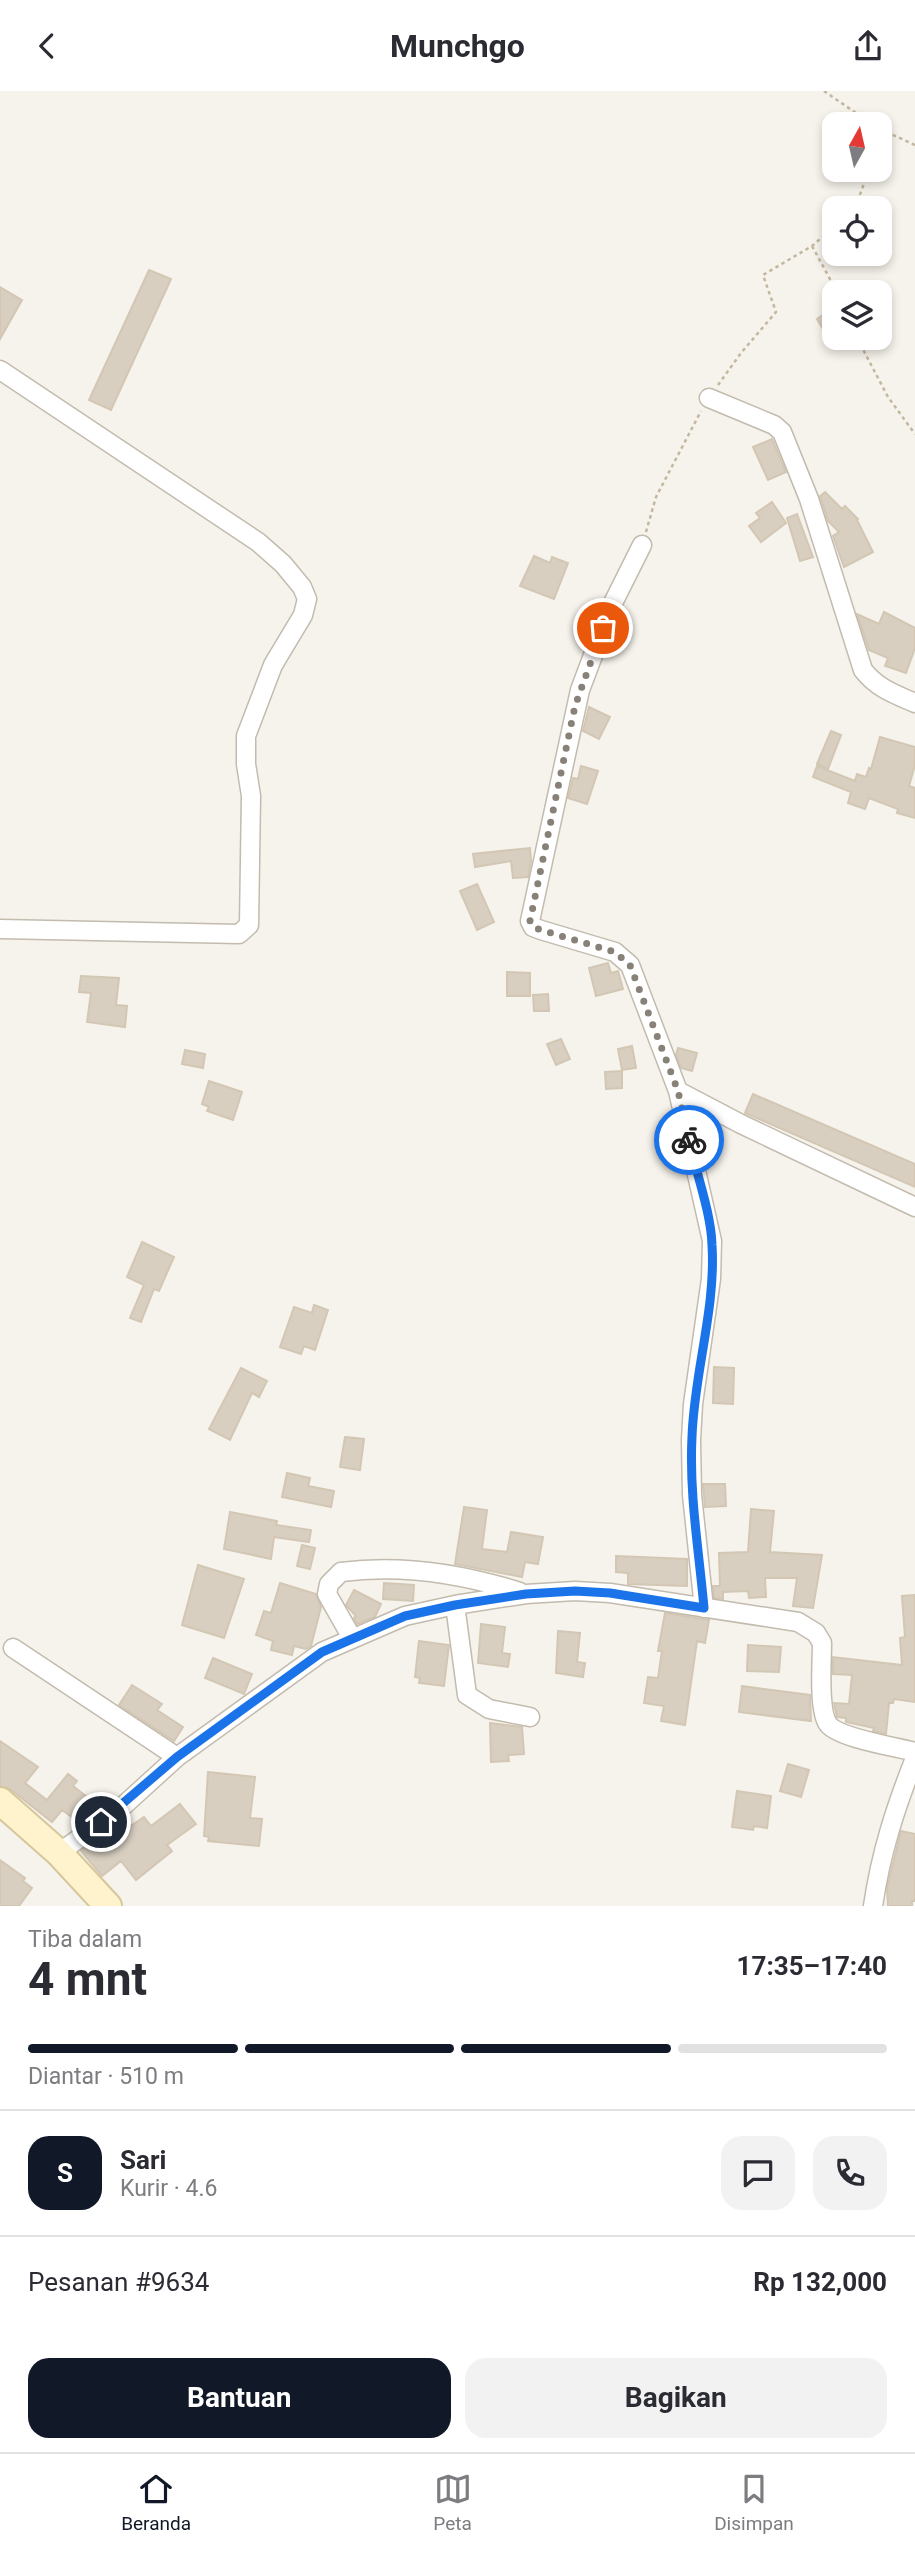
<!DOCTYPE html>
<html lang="id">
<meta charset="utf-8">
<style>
body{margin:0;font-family:Roboto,sans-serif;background:#f2f2f3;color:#2b2b33;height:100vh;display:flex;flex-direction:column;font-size:26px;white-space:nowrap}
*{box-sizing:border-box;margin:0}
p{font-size:23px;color:#7c7c81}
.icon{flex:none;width:38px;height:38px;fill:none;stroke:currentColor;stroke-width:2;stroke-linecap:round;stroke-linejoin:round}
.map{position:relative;height:1815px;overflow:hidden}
.sheet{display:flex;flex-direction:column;background:#fff;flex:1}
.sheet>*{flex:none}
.needle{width:46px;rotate:8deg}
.buttons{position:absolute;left:822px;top:21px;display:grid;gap:14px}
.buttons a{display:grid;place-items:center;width:70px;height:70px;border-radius:14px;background:#fff;box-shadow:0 4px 10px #0003;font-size:35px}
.pin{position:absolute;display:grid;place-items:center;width:60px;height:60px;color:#fff;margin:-30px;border:4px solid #fff;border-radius:50%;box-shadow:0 2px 7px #0007}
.courier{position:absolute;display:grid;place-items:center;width:70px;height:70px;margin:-35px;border:5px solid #1a73e8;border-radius:50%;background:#fff;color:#222;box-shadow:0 2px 9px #0007}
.overview em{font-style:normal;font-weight:700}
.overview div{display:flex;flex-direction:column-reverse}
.overview{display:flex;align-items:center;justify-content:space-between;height:119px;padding:0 28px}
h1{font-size:46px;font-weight:700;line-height:52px}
.bar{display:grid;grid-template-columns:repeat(4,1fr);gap:10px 7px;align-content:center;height:84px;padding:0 28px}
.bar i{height:9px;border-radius:5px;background:#e1e1e2}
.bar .current{background:#111827}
.bar p{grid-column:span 4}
.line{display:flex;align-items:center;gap:18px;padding:0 28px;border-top:2px solid #e1e1e2}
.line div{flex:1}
.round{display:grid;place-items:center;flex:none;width:74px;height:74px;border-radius:21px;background:#f2f2f3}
.button{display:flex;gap:14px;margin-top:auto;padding:14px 28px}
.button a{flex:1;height:80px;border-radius:21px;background:#111827;color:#fff;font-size:28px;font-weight:700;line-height:80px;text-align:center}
.button a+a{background:#f2f2f3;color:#2b2b33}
header{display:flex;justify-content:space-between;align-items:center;height:91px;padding:0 28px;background:#fff;font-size:32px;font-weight:700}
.dock{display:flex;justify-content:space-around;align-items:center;height:98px;border-top:2px solid #e1e1e2;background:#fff;font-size:19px;color:#7c7c81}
.dock a{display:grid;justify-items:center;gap:4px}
.dock .current{color:#111827}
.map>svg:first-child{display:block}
</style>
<header><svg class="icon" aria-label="back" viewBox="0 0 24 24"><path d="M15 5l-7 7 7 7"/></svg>Munchgo<svg class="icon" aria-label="share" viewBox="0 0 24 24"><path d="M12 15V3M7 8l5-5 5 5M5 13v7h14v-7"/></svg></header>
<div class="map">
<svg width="915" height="1815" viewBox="0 0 915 1815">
<rect width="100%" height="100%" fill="#f6f3ec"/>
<path fill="#d8cfc1" stroke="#d3c7b4" stroke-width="2" d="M149 179 171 188 111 319 89 309Z
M0 196 22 209 0 248Z
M829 220 835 229V237L826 243 817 228Z
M772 348 786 381 768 389 753 356Z
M825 401 842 418 845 415 858 428 857 429 873 461 844 476 833 445 839 441 828 430 820 405Z
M772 411 786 432 761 451 749 435 760 427 756 422Z
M797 423 813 466 800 470 787 427Z
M534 465 550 472 552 466 568 472 554 508 520 495Z
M884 521 915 537V557L906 582 885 575 888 567 869 559 857 523 879 533Z
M589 616 610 626 599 648 583 640Z
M831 640 841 644 828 678 817 673Z
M880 646 915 656V674L909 695 915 697V727L897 722 898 718 869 707 865 718 848 712 851 701 813 686 817 675 855 690 857 683 866 686 869 677 871 678Z
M581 675 598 680 587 713 568 707 573 687 578 688Z
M530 757 531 770 528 786 513 787 511 770 475 776 473 763Z
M477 793 494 831 477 839 460 800Z
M608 872 611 882 618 880 623 898 596 905 589 877Z
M507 881 530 882V905H507Z
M81 885 119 887 116 914 127 915 125 936 87 931 91 902 79 901Z
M548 903 549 920H534L533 904Z
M561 948 570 968 556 974 547 953Z
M632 955 636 977 622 979 618 958Z
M678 957 697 962 692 980 681 977 676 964Z
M185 959 205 963 203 977 182 973Z
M622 980V997L606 998 605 981Z
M209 990 242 1001 233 1029 207 1020 209 1016 202 1013Z
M753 1003 915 1073V1096L745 1022Z
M142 1151 174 1166 159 1200 154 1198 141 1231 130 1227 144 1194 127 1186Z
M314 1214 328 1219 315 1259 304 1255 301 1263 280 1256 294 1216 312 1222Z
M714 1276 734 1277 733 1313 713 1312Z
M241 1277 267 1290 259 1306 252 1302 230 1349 209 1338Z
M345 1346 364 1348 360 1379 340 1376Z
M287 1382 310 1387 308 1395 334 1400 331 1416 282 1406Z
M703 1393H725L726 1415 705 1416Z
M464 1416 487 1419 482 1458 507 1461 511 1441 543 1446 538 1473 525 1471 522 1486 455 1473Z
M751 1418 774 1420 770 1461 822 1464 813 1517 793 1515 797 1487H765L766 1506 749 1507 748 1500 723 1501V1508L714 1507 713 1495H720L719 1462 748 1461Z
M230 1421 277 1430 276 1434 311 1439 309 1451 274 1446 271 1468 224 1458Z
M302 1454 315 1457 310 1478 297 1475Z
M616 1465 687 1468V1495L628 1493V1482L616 1481Z
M198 1474 244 1488 224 1547 182 1534Z
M280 1492 316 1503 321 1516 311 1555 306 1558 294 1555 292 1564 271 1559 273 1550 256 1544 264 1520 271 1522Z
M384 1492 414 1494 413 1510 383 1508Z
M354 1499 381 1513 375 1526 357 1533 354 1527 356 1525 346 1514Z
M915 1504V1611L894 1608 893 1612H889L886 1643 873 1640 874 1637 846 1631V1627L837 1626 834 1612 849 1613 852 1584 833 1583V1566L902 1574 900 1547 905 1546 902 1505Z
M665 1522 709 1529 705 1552 697 1550 685 1634 661 1630 664 1615 644 1612 648 1586 658 1587 662 1560H658Z
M481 1533 505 1536 502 1562 510 1563 508 1576 478 1572Z
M558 1540 580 1542 577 1571 585 1572 583 1586 556 1582Z
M419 1550 449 1554 444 1595 419 1592 420 1587 415 1586Z
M748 1554 781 1556 779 1581 747 1580Z
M213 1567 252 1583 244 1603 205 1587Z
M132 1594 162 1613 157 1619 183 1636 174 1650 119 1614Z
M742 1595 810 1604 811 1630 739 1621Z
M490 1632 522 1636 524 1663 508 1664 509 1670 491 1671Z
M0 1650 38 1676 25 1692 47 1709 68 1683 77 1690 73 1695 96 1713 80 1732 62 1719 52 1731 10 1698 0 1695Z
M788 1673 809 1679 801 1706 780 1700Z
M208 1681 255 1686 250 1727 262 1728 259 1755 208 1750 209 1746 204 1745Z
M737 1700 771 1705 767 1737 754 1735 753 1739 732 1736Z
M180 1713 196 1733 167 1754 172 1760 136 1789 121 1770 102 1785 81 1760 112 1737 117 1744 144 1726 151 1735Z
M901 1740 915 1743V1810H912V1815H888L887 1797Z
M0 1769 25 1787 23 1790 32 1797 19 1815H0Z"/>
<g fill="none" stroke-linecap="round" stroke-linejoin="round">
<defs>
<path id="street" d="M0 279 258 451 283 473 302 496 307 508 303 524 273 574 246 645V673L251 705 249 834 239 843 0 838
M709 307 774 334 782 341 809 408 863 579C877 597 894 603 915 612
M642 454 612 514 580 599 530 830 533 836 541 839 615 861 630 874 678 1000 712 1150 711 1188 693 1313 691 1349 692 1404 704 1517
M678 1000 741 1033 915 1116
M455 1514 467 1604 489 1618 530 1626
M352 1547 327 1503 329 1493 341 1481C400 1473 463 1483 520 1501
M13 1557 177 1666
M59 1762 122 1716 177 1666 322 1561 405 1525 455 1514 526 1503 575 1500 610 1502 798 1531 816 1542 822 1552C822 1571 818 1618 828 1633 838 1647 897 1656 915 1661
M873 1815C881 1761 895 1718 915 1667"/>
<path id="secondary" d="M0 1710 59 1762 108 1815"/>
</defs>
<use href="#street" stroke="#c2bbae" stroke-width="21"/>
<use href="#secondary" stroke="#d6c79b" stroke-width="30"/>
<path stroke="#c4b79f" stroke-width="2.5" stroke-dasharray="3.5 3.5" stroke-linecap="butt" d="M824 0 872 33
M880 38 915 54
M880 48 883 40
M855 117 869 79
M812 155 837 201
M857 247 888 306 915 343
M718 294 741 262 776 221 763 184 812 155 835 135
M646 441 656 406 701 320"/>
<use href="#street" stroke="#fff" stroke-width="18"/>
<use href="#secondary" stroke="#fff3cd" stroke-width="26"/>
</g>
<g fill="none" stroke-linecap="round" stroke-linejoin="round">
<path stroke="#878178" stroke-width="7" stroke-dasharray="0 12.6" d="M603 537 575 615 530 830 533 836 541 839 615 861 630 874 678 1000 689 1049"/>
<path stroke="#1a73e8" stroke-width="9" d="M101 1731 177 1666 322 1561 405 1525 455 1514 526 1503 575 1500 610 1502 704 1517C699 1460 689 1403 692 1346 694 1282 716 1218 712 1154 711 1121 696 1082 689 1049"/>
</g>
</svg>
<div class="buttons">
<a><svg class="needle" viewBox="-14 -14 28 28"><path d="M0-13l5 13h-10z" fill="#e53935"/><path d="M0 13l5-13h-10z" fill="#7c7c81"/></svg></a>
<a><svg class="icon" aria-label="locate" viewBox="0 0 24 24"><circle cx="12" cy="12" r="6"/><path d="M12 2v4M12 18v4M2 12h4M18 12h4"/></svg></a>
<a><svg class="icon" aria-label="layers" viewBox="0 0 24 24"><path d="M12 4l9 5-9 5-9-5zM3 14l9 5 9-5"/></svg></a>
</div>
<div class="pin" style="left:603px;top:537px;background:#ea580c"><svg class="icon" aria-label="bag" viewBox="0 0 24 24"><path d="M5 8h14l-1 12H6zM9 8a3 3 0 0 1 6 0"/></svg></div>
<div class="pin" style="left:101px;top:1731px;background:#1f2937"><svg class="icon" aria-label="home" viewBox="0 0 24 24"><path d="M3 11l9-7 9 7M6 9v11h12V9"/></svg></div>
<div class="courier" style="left:689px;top:1049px"><svg class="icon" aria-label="bike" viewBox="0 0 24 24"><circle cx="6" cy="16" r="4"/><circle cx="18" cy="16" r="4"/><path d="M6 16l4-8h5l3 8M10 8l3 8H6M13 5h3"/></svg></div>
</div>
<section class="sheet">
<div class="overview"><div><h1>4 mnt</h1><p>Tiba dalam</p></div><em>17:35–17:40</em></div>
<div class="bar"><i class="current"></i><i class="current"></i><i class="current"></i><i></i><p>Diantar · 510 m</p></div>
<div class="line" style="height:126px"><b class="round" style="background:#111827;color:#fff">S</b><div><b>Sari</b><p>Kurir · 4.6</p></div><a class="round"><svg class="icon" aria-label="chat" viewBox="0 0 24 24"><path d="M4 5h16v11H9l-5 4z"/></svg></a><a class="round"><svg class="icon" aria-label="phone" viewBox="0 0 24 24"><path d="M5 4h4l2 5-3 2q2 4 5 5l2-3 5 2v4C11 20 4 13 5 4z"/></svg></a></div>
<div class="line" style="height:91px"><div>Pesanan #9634</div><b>Rp 132,000</b></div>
<div class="button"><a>Bantuan</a><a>Bagikan</a></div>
</section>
<nav class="dock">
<a class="current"><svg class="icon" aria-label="home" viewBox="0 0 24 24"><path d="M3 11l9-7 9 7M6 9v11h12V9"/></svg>Beranda</a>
<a><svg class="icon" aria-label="map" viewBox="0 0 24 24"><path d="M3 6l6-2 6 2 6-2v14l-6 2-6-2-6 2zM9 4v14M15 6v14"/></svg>Peta</a>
<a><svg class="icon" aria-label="saved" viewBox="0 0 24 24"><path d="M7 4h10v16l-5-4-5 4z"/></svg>Disimpan</a>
</nav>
